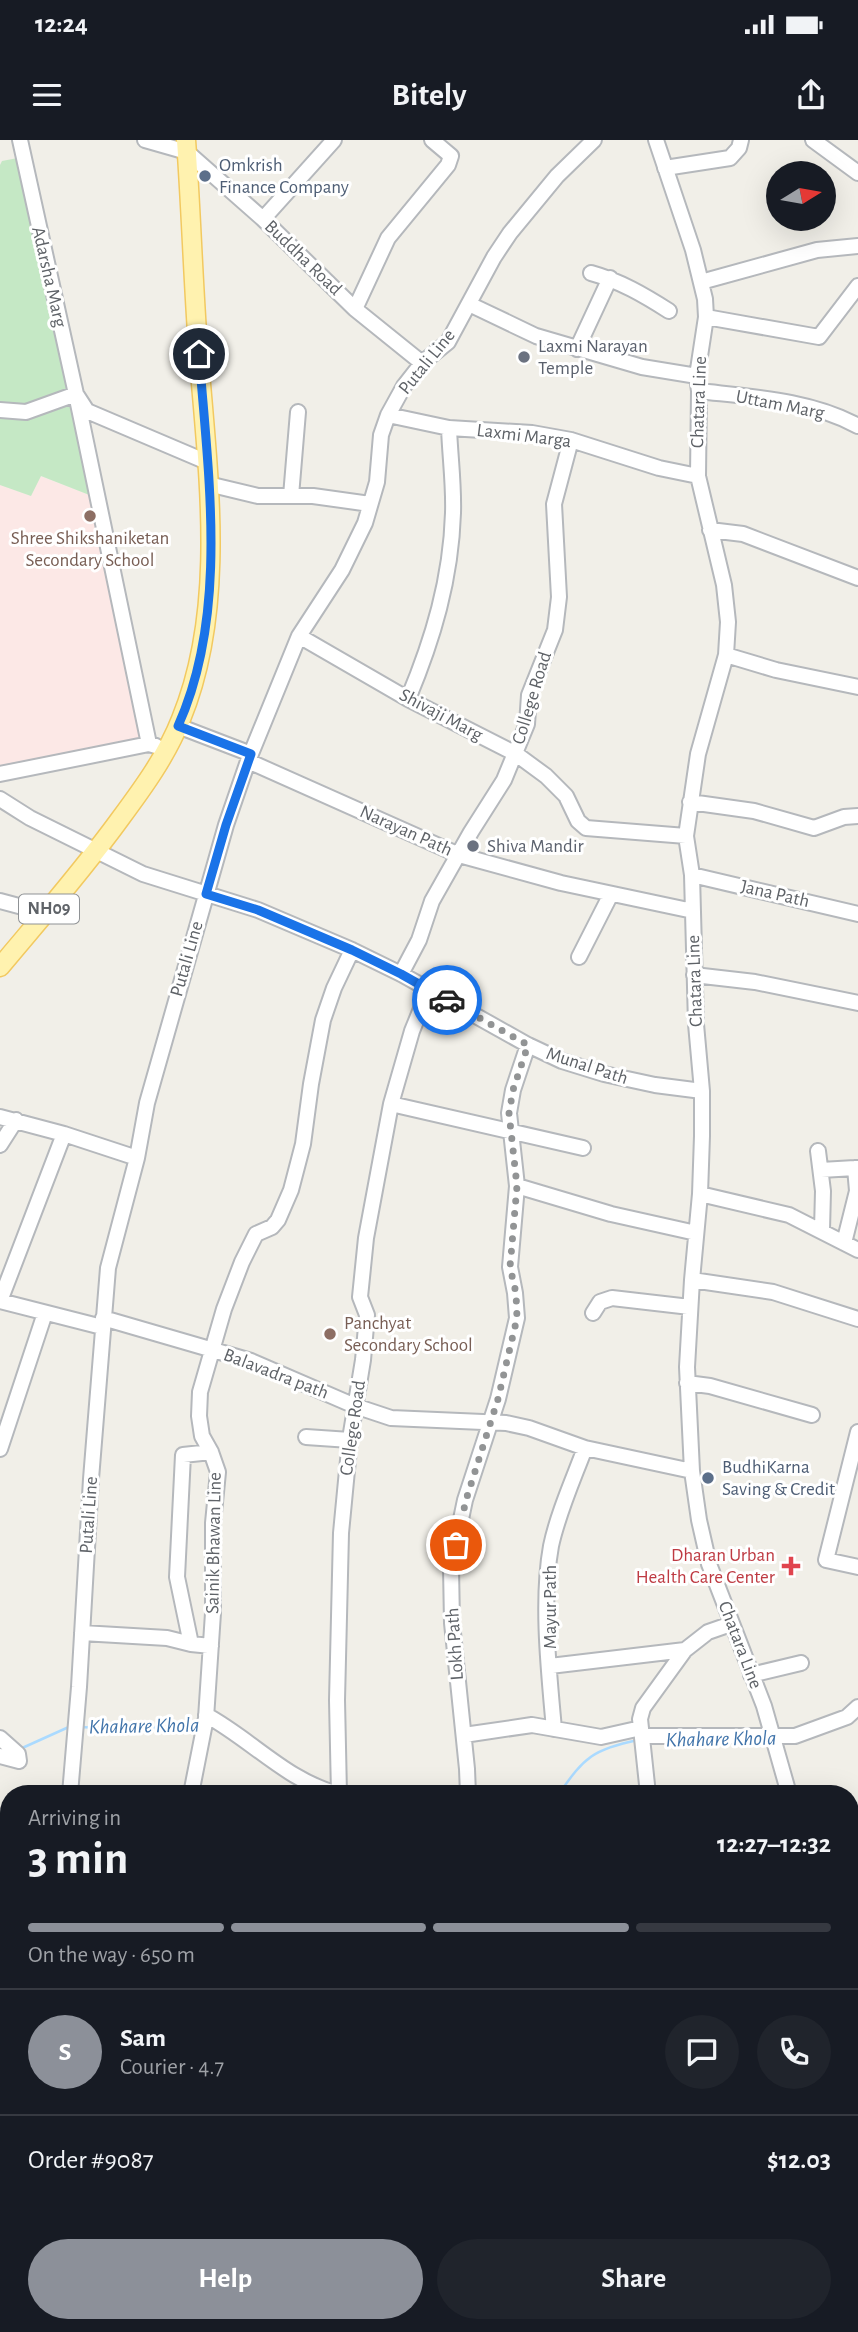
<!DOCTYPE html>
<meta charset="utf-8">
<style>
body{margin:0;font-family:"Alegreya Sans",sans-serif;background:#20242c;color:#f1f3f6;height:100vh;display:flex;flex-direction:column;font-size:26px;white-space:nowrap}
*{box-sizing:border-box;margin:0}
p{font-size:23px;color:#9ea1a6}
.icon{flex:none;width:38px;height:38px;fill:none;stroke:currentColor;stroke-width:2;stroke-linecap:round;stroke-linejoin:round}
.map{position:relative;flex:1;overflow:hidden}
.panel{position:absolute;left:0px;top:1645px;width:859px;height:548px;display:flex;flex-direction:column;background:#171b24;border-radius:28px 28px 0 0;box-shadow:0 7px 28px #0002}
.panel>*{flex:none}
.needle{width:46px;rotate:79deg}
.buttons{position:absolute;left:766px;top:21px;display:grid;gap:14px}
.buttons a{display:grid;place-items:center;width:70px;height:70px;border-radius:50%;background:#171b24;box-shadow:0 7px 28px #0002;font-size:35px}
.pin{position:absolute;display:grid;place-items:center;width:60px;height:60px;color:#fff;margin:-30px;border:4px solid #fff;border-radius:50%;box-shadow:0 2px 7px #0007}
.courier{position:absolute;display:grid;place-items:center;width:70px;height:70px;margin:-35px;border:5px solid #1a73e8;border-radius:50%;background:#fff;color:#222;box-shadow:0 2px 9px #0007}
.headline em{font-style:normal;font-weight:700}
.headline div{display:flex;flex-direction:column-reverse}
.headline{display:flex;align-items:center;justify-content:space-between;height:119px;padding:0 28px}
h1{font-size:46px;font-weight:700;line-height:52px}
.bar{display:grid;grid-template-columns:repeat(4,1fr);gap:10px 7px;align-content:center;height:84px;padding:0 28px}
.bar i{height:9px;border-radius:5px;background:#363941}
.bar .selected{background:#8c9099}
.bar p{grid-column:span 4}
.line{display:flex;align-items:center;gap:18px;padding:0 28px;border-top:2px solid #363941}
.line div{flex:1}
.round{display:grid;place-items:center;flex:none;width:74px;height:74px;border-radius:37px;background:#20242c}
.cta{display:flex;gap:14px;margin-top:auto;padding:14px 28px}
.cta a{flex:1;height:80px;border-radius:42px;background:#8c9099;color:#fff;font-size:28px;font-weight:700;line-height:80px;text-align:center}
.cta a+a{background:#20242c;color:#f1f3f6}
.status{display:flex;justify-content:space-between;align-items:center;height:49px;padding:0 35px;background:#171b24;direction:ltr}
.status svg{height:19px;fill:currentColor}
header{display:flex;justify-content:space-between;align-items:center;height:91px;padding:0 28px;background:#171b24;font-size:32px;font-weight:700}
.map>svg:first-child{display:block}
</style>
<div class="status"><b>12:24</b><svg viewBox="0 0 49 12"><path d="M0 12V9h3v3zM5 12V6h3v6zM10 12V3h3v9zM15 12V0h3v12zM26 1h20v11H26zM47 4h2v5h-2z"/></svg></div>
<header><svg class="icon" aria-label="menu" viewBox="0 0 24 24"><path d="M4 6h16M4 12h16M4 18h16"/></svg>Bitely<svg class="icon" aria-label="share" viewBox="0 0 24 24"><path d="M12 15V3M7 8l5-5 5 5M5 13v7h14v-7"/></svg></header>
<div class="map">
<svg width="858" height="2192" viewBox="0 0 858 2192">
<rect width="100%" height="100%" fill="#f1efe8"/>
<path fill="#fce8e6" d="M40 336 97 358 149 604 0 634V345L31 356Z"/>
<path fill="#c5e8c5" d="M23 17 97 358 41 336 31 356 0 345V25L2 21Z"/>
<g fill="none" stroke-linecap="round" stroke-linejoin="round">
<path stroke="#aadaff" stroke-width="2.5" d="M81 1587 133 1590 200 1582
M20 1609 71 1586
M559 1654C584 1617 594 1609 638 1600"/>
<defs>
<path id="minor" d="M20 0 76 254 87 271 207 322
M145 0 187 12 263 79 355 169 422 223
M656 0 693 110 705 159 706 177 697 236 699 251 698 336 724 445 728 482 726 515 698 614 686 696 692 735 696 884 702 951V996L700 1054 692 1140 687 1227 692 1331 699 1380 709 1424 764 1566 789 1654
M813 0 858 33
M665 28 730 18 739 8 741 0
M263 79 334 0
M591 133C620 141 644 155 669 171
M701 142 817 110 858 106
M469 164 536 196 642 227 697 236
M355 169 388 98 448 25 451 16 432 0
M706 177 819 197 858 146
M577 209 610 138
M699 251C751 257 811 260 858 286
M0 270 26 272 76 254 149 604
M388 275 449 288 532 293 571 300 659 328 698 336
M208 344 258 356H313L370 364
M291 356 298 272
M710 390 743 394 858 438
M299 496 408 559 516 614 546 636 566 656 578 681 586 688 686 696
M726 515 776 530 858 547
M408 559C433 499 451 439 453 373 454 345 450 316 449 288
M178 586 251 614
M248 621 459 715 561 743 693 771
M0 634 149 604 156 606
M0 659 30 678 143 734 258 770 352 810 401 834 528 905 562 921 604 934 655 945 702 951
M690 662 754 671 814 688 844 677 858 676
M692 735 858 774
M0 761 45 773
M579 817 611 754
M401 834 419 800 432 761 471 692 504 640 527 584 529 555 555 490 559 457 554 364 571 300
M694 835 755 842 858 863
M391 964 583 1008
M0 977 64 994 137 1018
M0 1005 16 980
M818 1011 823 1051 822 1090
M821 1030 855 1028
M517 1046 611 1074 696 1093
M700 1054 789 1075 858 1110
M844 1103 857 1051 855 1028H858
M692 1140 773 1152 858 1179
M0 1161 64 994
M0 1161 102 1187
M593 1173 600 1162 612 1158 690 1167
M103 1178 251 1221 355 1266 391 1278 506 1283 529 1288 585 1308 692 1331
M687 1243 710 1246 812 1275
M858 1292 826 1420 858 1427
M306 1297 350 1300
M0 1309 45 1173
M82 1493 167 1498 191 1504
M211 1506 191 1504 177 1437 183 1315 211 1312
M550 1526 685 1510
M751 1535 801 1523
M206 1575C252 1600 287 1641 338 1654
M554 1589C549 1533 541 1461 551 1406 558 1373 573 1340 585 1308
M464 1595 532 1585 601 1597 641 1588
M642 1596H795L847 1577 858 1567
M0 1598 18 1614 19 1621 0 1616
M70 1654 79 1547 91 1339 108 1128 137 1018 147 963 226 685 248 621 299 496 342 430 365 383 377 342 381 295 388 275 404 246 422 223 448 202 494 117 510 93 557 36 594 0
M191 1654 206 1578 213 1473V1383L218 1332 211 1312 202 1296 199 1276 200 1252 224 1169 242 1122 256 1094 272 1087 278 1080 291 1050 303 1004 311 944 323 880 334 848 352 810
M339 1654 337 1560 341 1393 350 1299 363 1220 367 1175 360 1157 366 1098 391 964 412 891 429 849
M468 1654 467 1629 452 1483 451 1427 465 1360 498 1259 517 1178 515 1153 510 1127 517 1046 509 973 513 950 528 905
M648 1654 640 1579 643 1568 685 1510 708 1492 731 1484
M0 1789 9 1790
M850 2006 858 2034
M850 2173 858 2172
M102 2184V2192
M291 2184 301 2192
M400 2184 403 2192
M589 2184 590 2192
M448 2192 473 2184
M749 2192 777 2184"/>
<path id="major" d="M0 827C41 778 83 730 120 679 143 648 167 615 181 579 228 465 207 327 198 207 193 138 191 69 186 0
M850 1951 858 1949
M0 2086 9 2084"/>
</defs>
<use href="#minor" stroke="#b5b8bc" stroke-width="18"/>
<use href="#major" stroke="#f2c960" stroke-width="21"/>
<use href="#minor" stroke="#fff" stroke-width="14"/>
<use href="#major" stroke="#fff2af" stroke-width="18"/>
</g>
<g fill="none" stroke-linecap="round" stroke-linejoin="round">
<path stroke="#929495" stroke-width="7" stroke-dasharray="0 12.6" d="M447 860 528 905 513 950 509 973 517 1046 510 1127 516 1153 517 1178 498 1259 466 1360 456 1405"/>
<path stroke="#1a73e8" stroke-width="9" d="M199 214C208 334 229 473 178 586L251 614 226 685 206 754 258 770 352 810 401 834 447 860"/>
</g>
<g fill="#5c6f8a" stroke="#fff" stroke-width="2.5">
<circle cx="205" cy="36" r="7"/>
<circle cx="708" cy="1338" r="7"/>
</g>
<g fill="#6b7280" stroke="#fff" stroke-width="2.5">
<circle cx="524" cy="217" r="7"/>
<circle cx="473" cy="706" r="7"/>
</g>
<g fill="#8d6e63" stroke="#fff" stroke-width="2.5">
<circle cx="90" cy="376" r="7"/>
<circle cx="330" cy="1194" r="7"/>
</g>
<path fill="#e0444e" stroke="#fff" stroke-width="2.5" d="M787.5 1415.5h7v7h7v7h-7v7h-7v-7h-7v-7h7z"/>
<g text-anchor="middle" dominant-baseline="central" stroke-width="6" stroke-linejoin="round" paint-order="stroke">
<rect fill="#fff" stroke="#8f9295" stroke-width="2" x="19" y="754.5" width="60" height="29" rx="5"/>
<g font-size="18" font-weight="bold" fill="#5f6368">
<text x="49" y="769">NH09</text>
</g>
<g font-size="19" fill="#4e5e75" stroke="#fff" text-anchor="start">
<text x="219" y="25">Omkrish<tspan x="219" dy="22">Finance Company</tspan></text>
<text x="722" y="1327">BudhiKarna<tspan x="722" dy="22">Saving &amp; Credit</tspan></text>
</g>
<g font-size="19" fill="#5f6368" stroke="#fff">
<text transform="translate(303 118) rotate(44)">Buddha Road</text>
<text transform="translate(49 137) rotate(77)">Adarsha Marg</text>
<text transform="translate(427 222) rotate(-51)">Putali Line</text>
<text transform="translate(699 262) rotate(-88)">Chatara Line</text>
<text transform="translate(780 265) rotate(11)">Uttam Marg</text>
<text transform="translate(524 296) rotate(7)">Laxmi Marga</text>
<text transform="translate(532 558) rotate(-73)">College Road</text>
<text transform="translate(441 575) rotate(28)">Shivaji Marg</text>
<text transform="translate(406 691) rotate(24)">Narayan Path</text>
<text transform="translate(775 754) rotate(13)">Jana Path</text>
<text transform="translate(187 819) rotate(-74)">Putali Line</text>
<text transform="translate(695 841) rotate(-92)">Chatara Line</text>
<text transform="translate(587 926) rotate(18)">Munal Path</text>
<text transform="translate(276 1234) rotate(21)">Balavadra path</text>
<text transform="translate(353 1288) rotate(-82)">College Road</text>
<text transform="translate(89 1375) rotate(-86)">Putali Line</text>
<text transform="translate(214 1403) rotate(-89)">Sainik Bhawan Line</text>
<text transform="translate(550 1467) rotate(-90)">Mayur Path</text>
<text transform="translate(455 1504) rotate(-94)">Lokh Path</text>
<text transform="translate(740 1505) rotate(69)">Chatara Line</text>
</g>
<g font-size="19" fill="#5b616d" stroke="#fff" text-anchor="start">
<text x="538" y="206">Laxmi Narayan<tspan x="538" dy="22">Temple</tspan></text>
<text x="487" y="706">Shiva Mandir</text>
</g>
<g font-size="19" fill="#785e54" stroke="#fff">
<text x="90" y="398">Shree Shikshaniketan<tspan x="90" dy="22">Secondary School</tspan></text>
<text x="344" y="1183" text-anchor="start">Panchyat<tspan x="344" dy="22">Secondary School</tspan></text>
</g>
<g font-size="19" fill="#be3a42" stroke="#fff" text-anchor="end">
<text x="775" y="1415">Dharan Urban<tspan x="775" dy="22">Health Care Center</tspan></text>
</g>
<g font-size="21" font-style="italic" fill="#4174aa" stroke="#fff">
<text transform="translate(144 1586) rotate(-1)">Khahare Khola</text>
<text transform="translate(721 1599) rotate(-1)">Khahare Khola</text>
</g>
</g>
</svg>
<div class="buttons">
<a><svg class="needle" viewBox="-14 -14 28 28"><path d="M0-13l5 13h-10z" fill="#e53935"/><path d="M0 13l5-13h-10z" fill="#9ea1a6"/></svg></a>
</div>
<div class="pin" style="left:456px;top:1405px;background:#ea580c"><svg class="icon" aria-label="bag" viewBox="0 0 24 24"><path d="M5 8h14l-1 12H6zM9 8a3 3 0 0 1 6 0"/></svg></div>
<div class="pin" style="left:199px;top:214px;background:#1f2937"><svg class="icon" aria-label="home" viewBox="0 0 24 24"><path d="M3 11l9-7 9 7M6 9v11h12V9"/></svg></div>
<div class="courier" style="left:447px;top:860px"><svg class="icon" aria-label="car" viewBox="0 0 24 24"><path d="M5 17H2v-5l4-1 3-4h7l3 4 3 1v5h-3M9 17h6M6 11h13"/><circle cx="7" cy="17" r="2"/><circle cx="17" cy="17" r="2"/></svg></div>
<section class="panel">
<div class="headline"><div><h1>3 min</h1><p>Arriving in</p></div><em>12:27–12:32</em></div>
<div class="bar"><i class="selected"></i><i class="selected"></i><i class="selected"></i><i></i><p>On the way · 650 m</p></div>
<div class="line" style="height:126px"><b class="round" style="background:#8c9099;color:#fff">S</b><div><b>Sam</b><p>Courier · 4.7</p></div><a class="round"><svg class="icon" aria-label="chat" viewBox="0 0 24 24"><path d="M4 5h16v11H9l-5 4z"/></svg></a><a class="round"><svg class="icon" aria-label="phone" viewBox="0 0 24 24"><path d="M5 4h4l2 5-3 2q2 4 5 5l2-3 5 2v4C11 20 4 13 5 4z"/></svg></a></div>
<div class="line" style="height:91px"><div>Order #9087</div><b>$12.03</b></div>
<div class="cta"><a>Help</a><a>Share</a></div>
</section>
</div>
